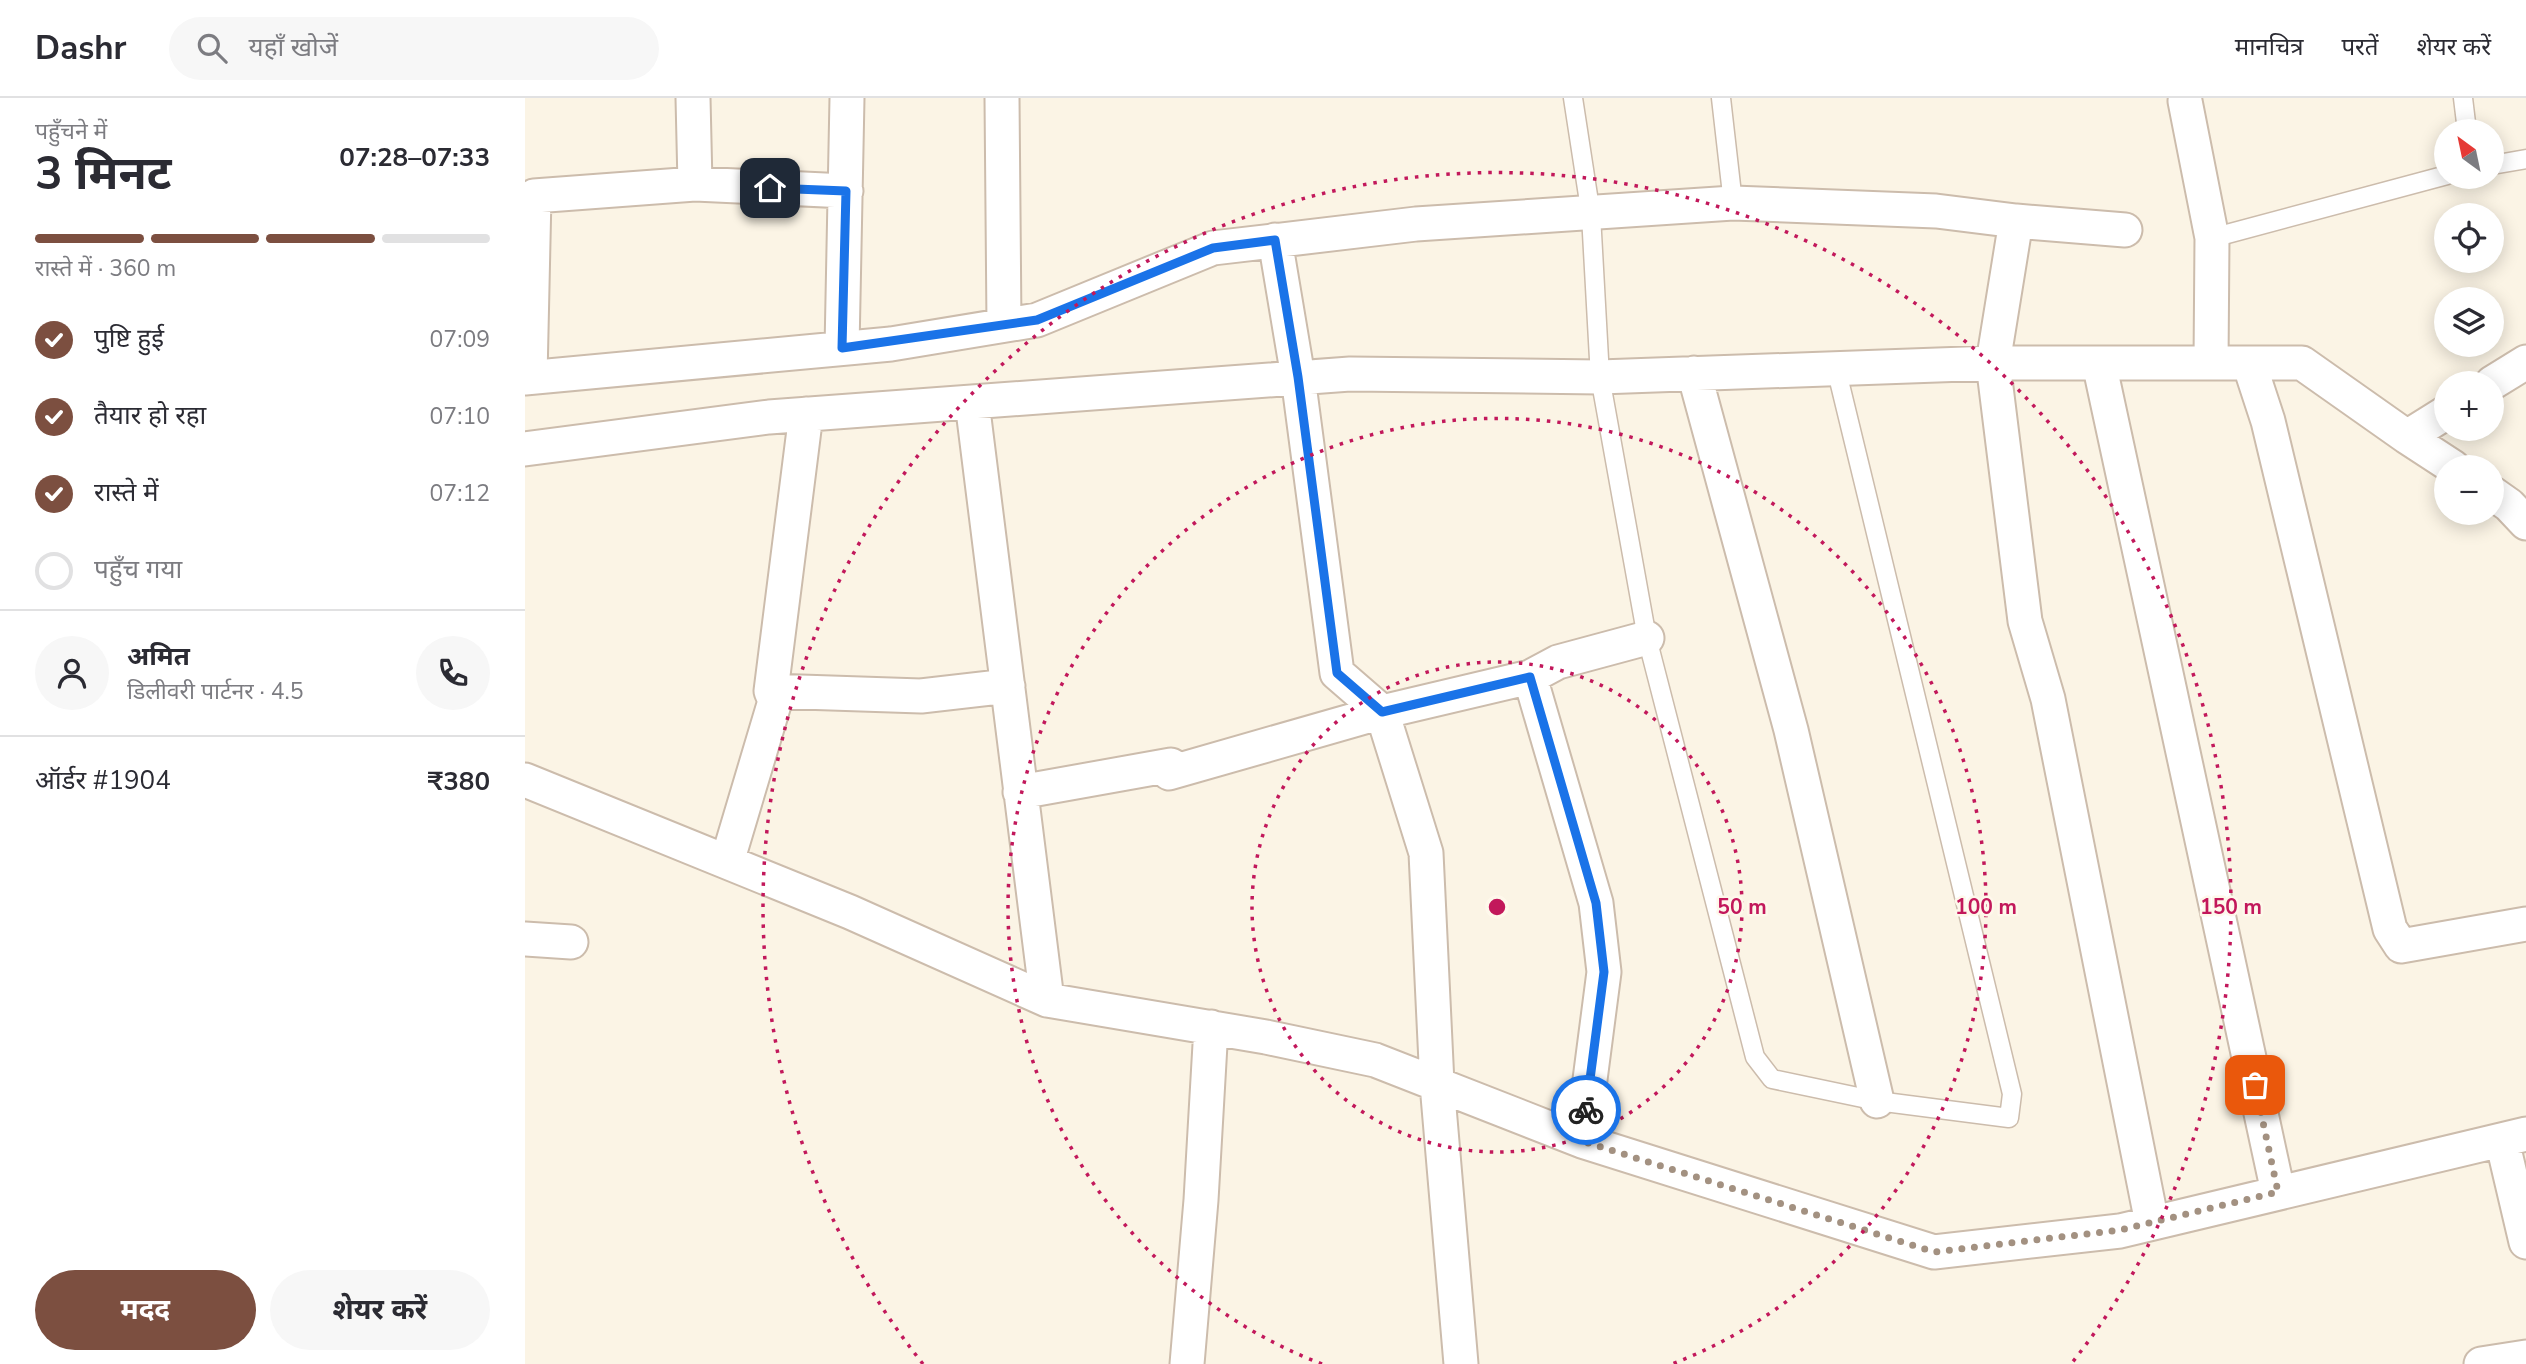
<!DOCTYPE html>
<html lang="hi">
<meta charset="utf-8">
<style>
body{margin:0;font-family:"Nunito Sans","Noto Sans Devanagari",sans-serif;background:#f7f7f7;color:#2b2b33;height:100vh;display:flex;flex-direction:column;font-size:26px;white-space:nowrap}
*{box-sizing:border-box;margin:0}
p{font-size:23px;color:#7c7c81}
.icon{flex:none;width:38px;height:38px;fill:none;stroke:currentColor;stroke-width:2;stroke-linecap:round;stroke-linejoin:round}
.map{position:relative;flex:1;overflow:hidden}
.sheet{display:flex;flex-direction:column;background:#fff;width:525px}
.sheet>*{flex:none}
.needle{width:46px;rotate:327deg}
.buttons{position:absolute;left:1909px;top:21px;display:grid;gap:14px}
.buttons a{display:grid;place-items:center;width:70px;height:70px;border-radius:50%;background:#fff;box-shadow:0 4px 18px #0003;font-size:35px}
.pin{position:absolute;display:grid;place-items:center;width:60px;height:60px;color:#fff;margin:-30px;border-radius:14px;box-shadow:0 4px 10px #0006}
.courier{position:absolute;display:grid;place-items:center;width:70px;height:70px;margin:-35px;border:5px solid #1a73e8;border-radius:50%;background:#fff;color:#222;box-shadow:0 2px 9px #0007}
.summary em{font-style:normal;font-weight:700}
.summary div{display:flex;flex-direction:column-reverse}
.summary{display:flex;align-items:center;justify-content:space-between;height:119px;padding:0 35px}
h1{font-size:46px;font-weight:700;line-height:52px}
.bar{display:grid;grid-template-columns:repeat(4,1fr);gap:10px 7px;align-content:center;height:84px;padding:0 35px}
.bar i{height:9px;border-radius:5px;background:#e1e1e2}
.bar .selected{background:#7c4f40}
.bar p{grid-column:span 4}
.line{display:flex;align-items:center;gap:18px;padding:0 35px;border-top:2px solid #e1e1e2}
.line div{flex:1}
.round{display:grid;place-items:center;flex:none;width:74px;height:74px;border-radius:37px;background:#f7f7f7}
ol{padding:0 35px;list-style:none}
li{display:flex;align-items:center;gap:21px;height:77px}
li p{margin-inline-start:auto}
li .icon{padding:7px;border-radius:50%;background:#7c4f40;color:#fff;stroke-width:4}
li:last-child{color:#7c7c81}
li i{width:38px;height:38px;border:4px solid #e1e1e2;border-radius:50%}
.button{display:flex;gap:14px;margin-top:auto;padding:14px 35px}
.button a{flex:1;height:80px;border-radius:42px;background:#7c4f40;color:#fff;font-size:28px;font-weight:700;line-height:80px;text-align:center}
.button a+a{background:#f7f7f7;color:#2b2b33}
header{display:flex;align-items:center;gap:42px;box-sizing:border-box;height:98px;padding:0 35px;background:#fff;border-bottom:2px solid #e1e1e2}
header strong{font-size:33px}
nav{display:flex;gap:38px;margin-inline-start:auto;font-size:24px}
.search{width:490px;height:63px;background:#f7f7f7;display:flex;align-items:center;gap:18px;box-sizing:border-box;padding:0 24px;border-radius:38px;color:#7c7c81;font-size:26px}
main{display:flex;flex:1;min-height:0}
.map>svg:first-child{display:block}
</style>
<header>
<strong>Dashr</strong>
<div class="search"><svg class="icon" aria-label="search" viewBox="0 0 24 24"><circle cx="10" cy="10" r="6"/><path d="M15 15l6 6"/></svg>यहाँ खोजें</div>
<nav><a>मानचित्र</a><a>परतें</a><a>शेयर करें</a></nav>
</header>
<main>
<section class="sheet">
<div class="summary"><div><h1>3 मिनट</h1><p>पहुँचने में</p></div><em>07:28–07:33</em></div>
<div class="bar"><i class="selected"></i><i class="selected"></i><i class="selected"></i><i></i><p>रास्ते में · 360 m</p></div>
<ol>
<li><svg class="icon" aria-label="check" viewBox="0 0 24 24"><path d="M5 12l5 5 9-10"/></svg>पुष्टि हुई<p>07:09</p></li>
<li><svg class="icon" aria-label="check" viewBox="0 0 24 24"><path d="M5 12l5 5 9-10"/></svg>तैयार हो रहा<p>07:10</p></li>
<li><svg class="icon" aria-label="check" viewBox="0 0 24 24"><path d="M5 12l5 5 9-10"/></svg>रास्ते में<p>07:12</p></li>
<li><i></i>पहुँच गया</li>
</ol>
<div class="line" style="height:126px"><a class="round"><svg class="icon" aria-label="person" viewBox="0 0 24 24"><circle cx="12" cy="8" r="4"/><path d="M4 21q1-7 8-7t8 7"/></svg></a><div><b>अमित</b><p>डिलीवरी पार्टनर · 4.5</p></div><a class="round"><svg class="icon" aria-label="phone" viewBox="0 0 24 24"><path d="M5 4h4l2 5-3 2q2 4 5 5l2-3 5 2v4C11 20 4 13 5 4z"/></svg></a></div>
<div class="line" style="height:91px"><div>ऑर्डर #1904</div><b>₹380</b></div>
<div class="button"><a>मदद</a><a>शेयर करें</a></div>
</section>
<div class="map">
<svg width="2001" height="1266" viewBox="0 0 2001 1266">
<rect width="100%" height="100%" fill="#fbf4e5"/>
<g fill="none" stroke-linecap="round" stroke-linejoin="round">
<defs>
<path id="service" d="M1048 0 1066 117 1075 279 1122 540 1230 959 1247 981 1352 1003 1484 1020 1487 996 1311 270
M1196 0 1208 105
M1938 0 1942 33
M1967 67 2001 61
M1687 140 1922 77"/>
<path id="minor" d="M168 0 170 86
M477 0 479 227
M1660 3 1687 140 1686 265
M1491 123 1600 132
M750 142 773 279 812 575 857 614 901 755 912 986 936 1266
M317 250 322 0
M1574 265 1753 1094
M1724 265 1743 323 1865 831 1876 848 2001 826
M1169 275 1266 632 1352 1003
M5 279 9 98 170 86 321 93
M0 280 366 246 512 222 688 150 891 126 1208 105 1411 113 1491 123 1468 265 1500 523 1523 601 1627 1125
M1967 285 2001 264
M447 304 522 902
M1882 339 1928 369
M0 351 244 319 825 276 1075 279 1468 265H1777L1882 339 1922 314
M1967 395 1984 407 2001 425
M1005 579 1071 805 1079 874 1057 1043
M246 593 396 598 483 588
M0 682 325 814 522 902 741 939 850 962 1057 1043 1409 1154 1595 1133 2001 1036
M495 694 646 667 644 675 857 614 1005 579 1033 564 1122 540
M202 764 250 603 246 593 281 316
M0 841 46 844
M1977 1042 2001 1144
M662 1266 676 1102 686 929
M1956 1266 2001 1259"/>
</defs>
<use href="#service" stroke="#ccbcac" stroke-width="21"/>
<use href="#minor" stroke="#ccbcac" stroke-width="37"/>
<use href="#service" stroke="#fff" stroke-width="18"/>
<use href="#minor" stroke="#fff" stroke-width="33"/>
</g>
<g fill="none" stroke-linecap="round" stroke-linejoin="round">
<path stroke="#a39181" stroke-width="7" stroke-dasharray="0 12.6" d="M1061 1012 1057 1043 1409 1154 1595 1132 1753 1094 1730 987"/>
<path stroke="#1a73e8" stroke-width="9" d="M245 90 321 93 317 250 512 222 688 150 750 142 773 279 812 575 857 614 1005 579 1071 805 1079 874 1061 1012"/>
</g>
<g fill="none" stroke="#c2185b" stroke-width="3.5" stroke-dasharray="3.5 7">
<circle cx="972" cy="809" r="245"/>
<path d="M797 1266A489 489 0 1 1 1147 1266"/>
<path d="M398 1266A734 734 0 1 1 1546 1266"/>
</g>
<circle cx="972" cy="809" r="10" fill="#c2185b" stroke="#fef8eb" stroke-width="3.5"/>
<g font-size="21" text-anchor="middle" font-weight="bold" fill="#c2185b" stroke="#fef8eb" stroke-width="5" stroke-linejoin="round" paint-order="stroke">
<text x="1217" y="816">50 m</text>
<text x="1461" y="816">100 m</text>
<text x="1706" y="816">150 m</text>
</g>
</svg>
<div class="buttons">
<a><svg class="needle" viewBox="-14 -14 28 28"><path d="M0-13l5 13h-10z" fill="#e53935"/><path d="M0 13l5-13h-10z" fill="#7c7c81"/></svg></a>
<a><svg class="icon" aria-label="locate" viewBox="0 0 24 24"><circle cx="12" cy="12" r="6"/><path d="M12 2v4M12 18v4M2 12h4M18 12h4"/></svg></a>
<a><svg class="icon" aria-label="layers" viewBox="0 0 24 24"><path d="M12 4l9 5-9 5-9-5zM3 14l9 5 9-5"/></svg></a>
<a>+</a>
<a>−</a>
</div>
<div class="pin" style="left:1730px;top:987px;background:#ea580c"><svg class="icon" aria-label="bag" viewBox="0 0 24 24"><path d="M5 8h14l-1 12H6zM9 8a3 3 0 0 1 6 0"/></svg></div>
<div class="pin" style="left:245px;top:90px;background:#1f2937"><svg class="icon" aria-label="home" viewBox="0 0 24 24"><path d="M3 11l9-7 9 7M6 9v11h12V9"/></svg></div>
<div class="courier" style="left:1061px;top:1012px"><svg class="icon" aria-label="bike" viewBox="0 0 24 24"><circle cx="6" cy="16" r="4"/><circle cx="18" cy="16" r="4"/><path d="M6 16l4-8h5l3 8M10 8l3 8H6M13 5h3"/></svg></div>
</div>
</main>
